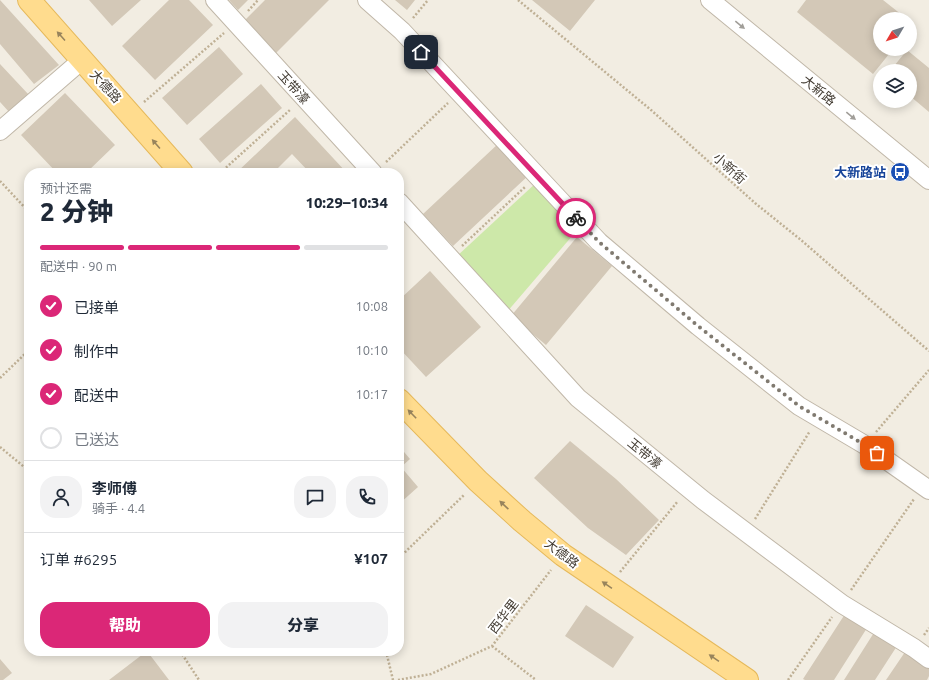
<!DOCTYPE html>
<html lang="zh">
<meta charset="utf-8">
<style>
body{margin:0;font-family:Ubuntu,"Noto Sans SC",sans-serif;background:#f2f2f3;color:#1f2937;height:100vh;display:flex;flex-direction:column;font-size:15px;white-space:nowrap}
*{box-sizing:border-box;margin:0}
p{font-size:13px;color:#747a83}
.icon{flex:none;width:22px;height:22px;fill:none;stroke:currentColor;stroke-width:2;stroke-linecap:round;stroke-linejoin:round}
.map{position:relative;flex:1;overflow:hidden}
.sheet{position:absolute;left:24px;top:168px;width:380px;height:488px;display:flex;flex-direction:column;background:#fff;border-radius:16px;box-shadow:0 2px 10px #0003}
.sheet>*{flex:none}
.needle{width:26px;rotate:231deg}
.controls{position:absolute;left:873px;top:12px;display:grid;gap:8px}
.controls a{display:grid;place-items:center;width:44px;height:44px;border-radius:50%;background:#fff;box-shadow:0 2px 10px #0003;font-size:20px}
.pin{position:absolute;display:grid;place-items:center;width:34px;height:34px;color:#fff;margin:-17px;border-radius:8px;box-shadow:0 2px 6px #0006}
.courier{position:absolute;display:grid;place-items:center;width:40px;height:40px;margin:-20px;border:3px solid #db2777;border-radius:50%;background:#fff;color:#222;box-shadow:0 1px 5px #0007}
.summary em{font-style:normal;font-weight:800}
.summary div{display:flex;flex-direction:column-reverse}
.summary{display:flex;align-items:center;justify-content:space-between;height:68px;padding:0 16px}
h1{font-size:26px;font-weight:800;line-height:30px}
.bar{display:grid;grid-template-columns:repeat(4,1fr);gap:6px 4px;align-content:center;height:48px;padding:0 16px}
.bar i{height:5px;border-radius:3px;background:#e0e1e3}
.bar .selected{background:#db2777}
.bar p{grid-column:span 4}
.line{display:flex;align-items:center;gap:10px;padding:0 16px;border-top:1px solid #e0e1e3}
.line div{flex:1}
.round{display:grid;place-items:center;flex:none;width:42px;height:42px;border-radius:16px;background:#f2f2f3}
ol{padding:0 16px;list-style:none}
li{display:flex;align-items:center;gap:12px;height:44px}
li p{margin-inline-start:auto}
li .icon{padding:4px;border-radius:50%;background:#db2777;color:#fff;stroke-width:4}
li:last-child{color:#747a83}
li i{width:22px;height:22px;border:2px solid #e0e1e3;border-radius:50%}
.cta{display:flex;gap:8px;margin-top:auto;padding:8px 16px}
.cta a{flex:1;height:46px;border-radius:16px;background:#db2777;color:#fff;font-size:16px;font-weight:800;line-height:46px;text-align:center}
.cta a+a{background:#f2f2f3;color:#1f2937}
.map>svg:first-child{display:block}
</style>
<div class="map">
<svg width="929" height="680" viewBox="0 0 929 680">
<rect width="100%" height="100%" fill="#f2ede2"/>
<path fill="#cde8a9" d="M537 182 579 228 506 313 456 257Z"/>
<path fill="#d3c8b7" d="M0 0 59 65 34 84 0 44Z
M89 0H141L112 26Z
M169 0H189L213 25 155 80 122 46Z
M229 0H248L238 10Z
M265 0H329L276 53 244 21Z
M395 0H415L407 10Z
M532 0H595L570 31Z
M806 0H883L907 19H880V49H893L873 74 797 12Z
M219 47 243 74 187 125 162 98Z
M907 50 929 68V112L910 96V71H890Z
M0 64 29 95 10 113 0 102Z
M261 84 282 108 220 163 199 139Z
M65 93 115 145 86 173H57L21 135Z
M295 117 347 173H310L292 154 273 173H236Z
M499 143 529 175 453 246 423 214Z
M577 237 612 266 546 345 511 316Z
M430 271 481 327 426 377 399 348V300Z
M570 441 616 479 659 520 626 555 588 528 534 478Z
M399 446 410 459 401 467 418 487 399 504Z
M586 605 634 637 613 668 565 636Z
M845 614 867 628 834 680H805L803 679Z
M875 631 897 646 875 680H844Z
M147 651 169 680H109Z
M905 652 929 668V676L927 680H886Z
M0 659 12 673 3 680H0Z"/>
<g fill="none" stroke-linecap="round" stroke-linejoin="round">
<defs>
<path id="minor" d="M215 0 373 173
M367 0 402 31 599 242 698 326 799 406 865 445 929 490
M710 0 929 180
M0 131 82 60
M399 202 578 398 703 500 842 604 914 648 929 659"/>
<path id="major" d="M29 0 182 173
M399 400 478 481 522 521 563 555 747 680"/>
</defs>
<use href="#minor" stroke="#c0b7a8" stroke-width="20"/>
<use href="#major" stroke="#e6b95b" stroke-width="24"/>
<path stroke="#bfb095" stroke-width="2.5" stroke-dasharray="2 2" stroke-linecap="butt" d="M518 0 651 110 755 203 801 240 929 351
M248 11 258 0
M413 18 428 0
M144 102 224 33
M386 162 448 103
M220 173 291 109
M0 181 29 212
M462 246 525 187
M0 378 29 350
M876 432 929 370
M0 447 29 471
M755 519 810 431
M399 558 465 494
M620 572 678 501
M851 590 914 499
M924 635 929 628
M492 646 536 680
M180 651 199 680
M386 651 393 680
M398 680 431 674 492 646 551 570
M788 680 832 617"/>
<use href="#minor" stroke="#fff" stroke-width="18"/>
<use href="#major" stroke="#ffdc8e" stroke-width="22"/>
</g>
<defs><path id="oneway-solid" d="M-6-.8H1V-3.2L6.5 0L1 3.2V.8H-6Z"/></defs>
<g fill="#a19e99">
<use href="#oneway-solid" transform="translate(740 25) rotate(39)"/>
<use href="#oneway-solid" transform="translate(851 116) rotate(39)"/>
</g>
<g fill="#98845c">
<use href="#oneway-solid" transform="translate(61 36) rotate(-132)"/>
<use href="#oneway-solid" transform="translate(156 144) rotate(-131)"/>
<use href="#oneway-solid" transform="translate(412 414) rotate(-134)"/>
<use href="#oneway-solid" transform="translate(504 505) rotate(-137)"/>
<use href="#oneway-solid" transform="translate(607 585) rotate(-146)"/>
<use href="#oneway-solid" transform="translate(714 658) rotate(-146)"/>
</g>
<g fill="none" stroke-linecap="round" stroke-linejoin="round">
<path stroke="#807a70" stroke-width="4" stroke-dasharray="0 7.2" d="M576 218 599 242 698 326 799 406 865 445 877 453"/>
<path stroke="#db2777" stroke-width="5" d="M421 52 576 218"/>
</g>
<defs>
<symbol id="bus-disc" viewBox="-11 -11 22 22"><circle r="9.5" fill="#1a4fb4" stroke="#fff"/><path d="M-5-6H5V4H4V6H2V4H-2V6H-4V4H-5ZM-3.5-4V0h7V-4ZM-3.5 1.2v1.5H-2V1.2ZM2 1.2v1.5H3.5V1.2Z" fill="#fff"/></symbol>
</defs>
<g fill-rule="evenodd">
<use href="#bus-disc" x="889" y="161" width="22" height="22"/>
</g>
<g text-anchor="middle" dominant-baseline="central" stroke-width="4" stroke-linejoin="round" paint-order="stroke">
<g font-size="13" fill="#433c33" stroke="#fff">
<text transform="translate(106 86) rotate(48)">大德路</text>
<text transform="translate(294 87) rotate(48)">玉带濠</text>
<text transform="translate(819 90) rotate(39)">大新路</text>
<text transform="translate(730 168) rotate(42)">小新街</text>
<text transform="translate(645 453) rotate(39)">玉带濠</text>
<text transform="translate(562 553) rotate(37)">大德路</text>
<text transform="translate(503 616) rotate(-52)">西华里</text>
</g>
<g font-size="13" font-weight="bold" fill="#164399" stroke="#fff" text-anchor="end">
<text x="886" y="172">大新路站</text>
</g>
</g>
</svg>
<div class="controls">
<a><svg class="needle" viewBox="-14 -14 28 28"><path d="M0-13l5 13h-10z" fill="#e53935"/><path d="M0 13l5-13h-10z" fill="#747a83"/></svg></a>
<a><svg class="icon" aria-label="layers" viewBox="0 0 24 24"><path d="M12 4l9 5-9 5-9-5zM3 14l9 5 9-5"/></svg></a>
</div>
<div class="pin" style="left:877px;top:453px;background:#ea580c"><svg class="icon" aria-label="bag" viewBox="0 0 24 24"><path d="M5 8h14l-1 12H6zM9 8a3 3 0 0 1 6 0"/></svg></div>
<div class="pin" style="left:421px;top:52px;background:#1f2937"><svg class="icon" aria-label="home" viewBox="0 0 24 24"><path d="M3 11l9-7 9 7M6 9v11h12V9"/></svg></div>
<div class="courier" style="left:576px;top:218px"><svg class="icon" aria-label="bike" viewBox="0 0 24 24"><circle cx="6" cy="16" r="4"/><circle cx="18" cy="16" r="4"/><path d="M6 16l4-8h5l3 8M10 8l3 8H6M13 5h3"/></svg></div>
<section class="sheet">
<div class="summary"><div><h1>2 分钟</h1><p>预计还需</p></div><em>10:29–10:34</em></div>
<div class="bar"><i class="selected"></i><i class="selected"></i><i class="selected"></i><i></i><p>配送中 · 90 m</p></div>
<ol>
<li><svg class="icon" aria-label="check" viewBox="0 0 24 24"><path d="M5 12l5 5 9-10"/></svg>已接单<p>10:08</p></li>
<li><svg class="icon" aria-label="check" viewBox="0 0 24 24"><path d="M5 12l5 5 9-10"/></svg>制作中<p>10:10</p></li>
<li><svg class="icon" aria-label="check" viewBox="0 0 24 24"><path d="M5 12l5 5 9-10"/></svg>配送中<p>10:17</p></li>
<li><i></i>已送达</li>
</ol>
<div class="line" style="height:72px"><a class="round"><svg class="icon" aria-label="person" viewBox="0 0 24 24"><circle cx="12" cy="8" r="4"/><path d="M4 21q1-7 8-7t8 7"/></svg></a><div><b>李师傅</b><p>骑手 · 4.4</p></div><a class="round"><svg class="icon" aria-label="chat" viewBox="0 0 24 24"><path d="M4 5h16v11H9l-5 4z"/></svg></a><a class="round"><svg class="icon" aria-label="phone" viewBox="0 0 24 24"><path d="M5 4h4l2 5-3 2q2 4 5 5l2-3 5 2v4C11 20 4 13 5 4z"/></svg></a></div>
<div class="line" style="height:52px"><div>订单 #6295</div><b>¥107</b></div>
<div class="cta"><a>帮助</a><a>分享</a></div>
</section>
</div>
